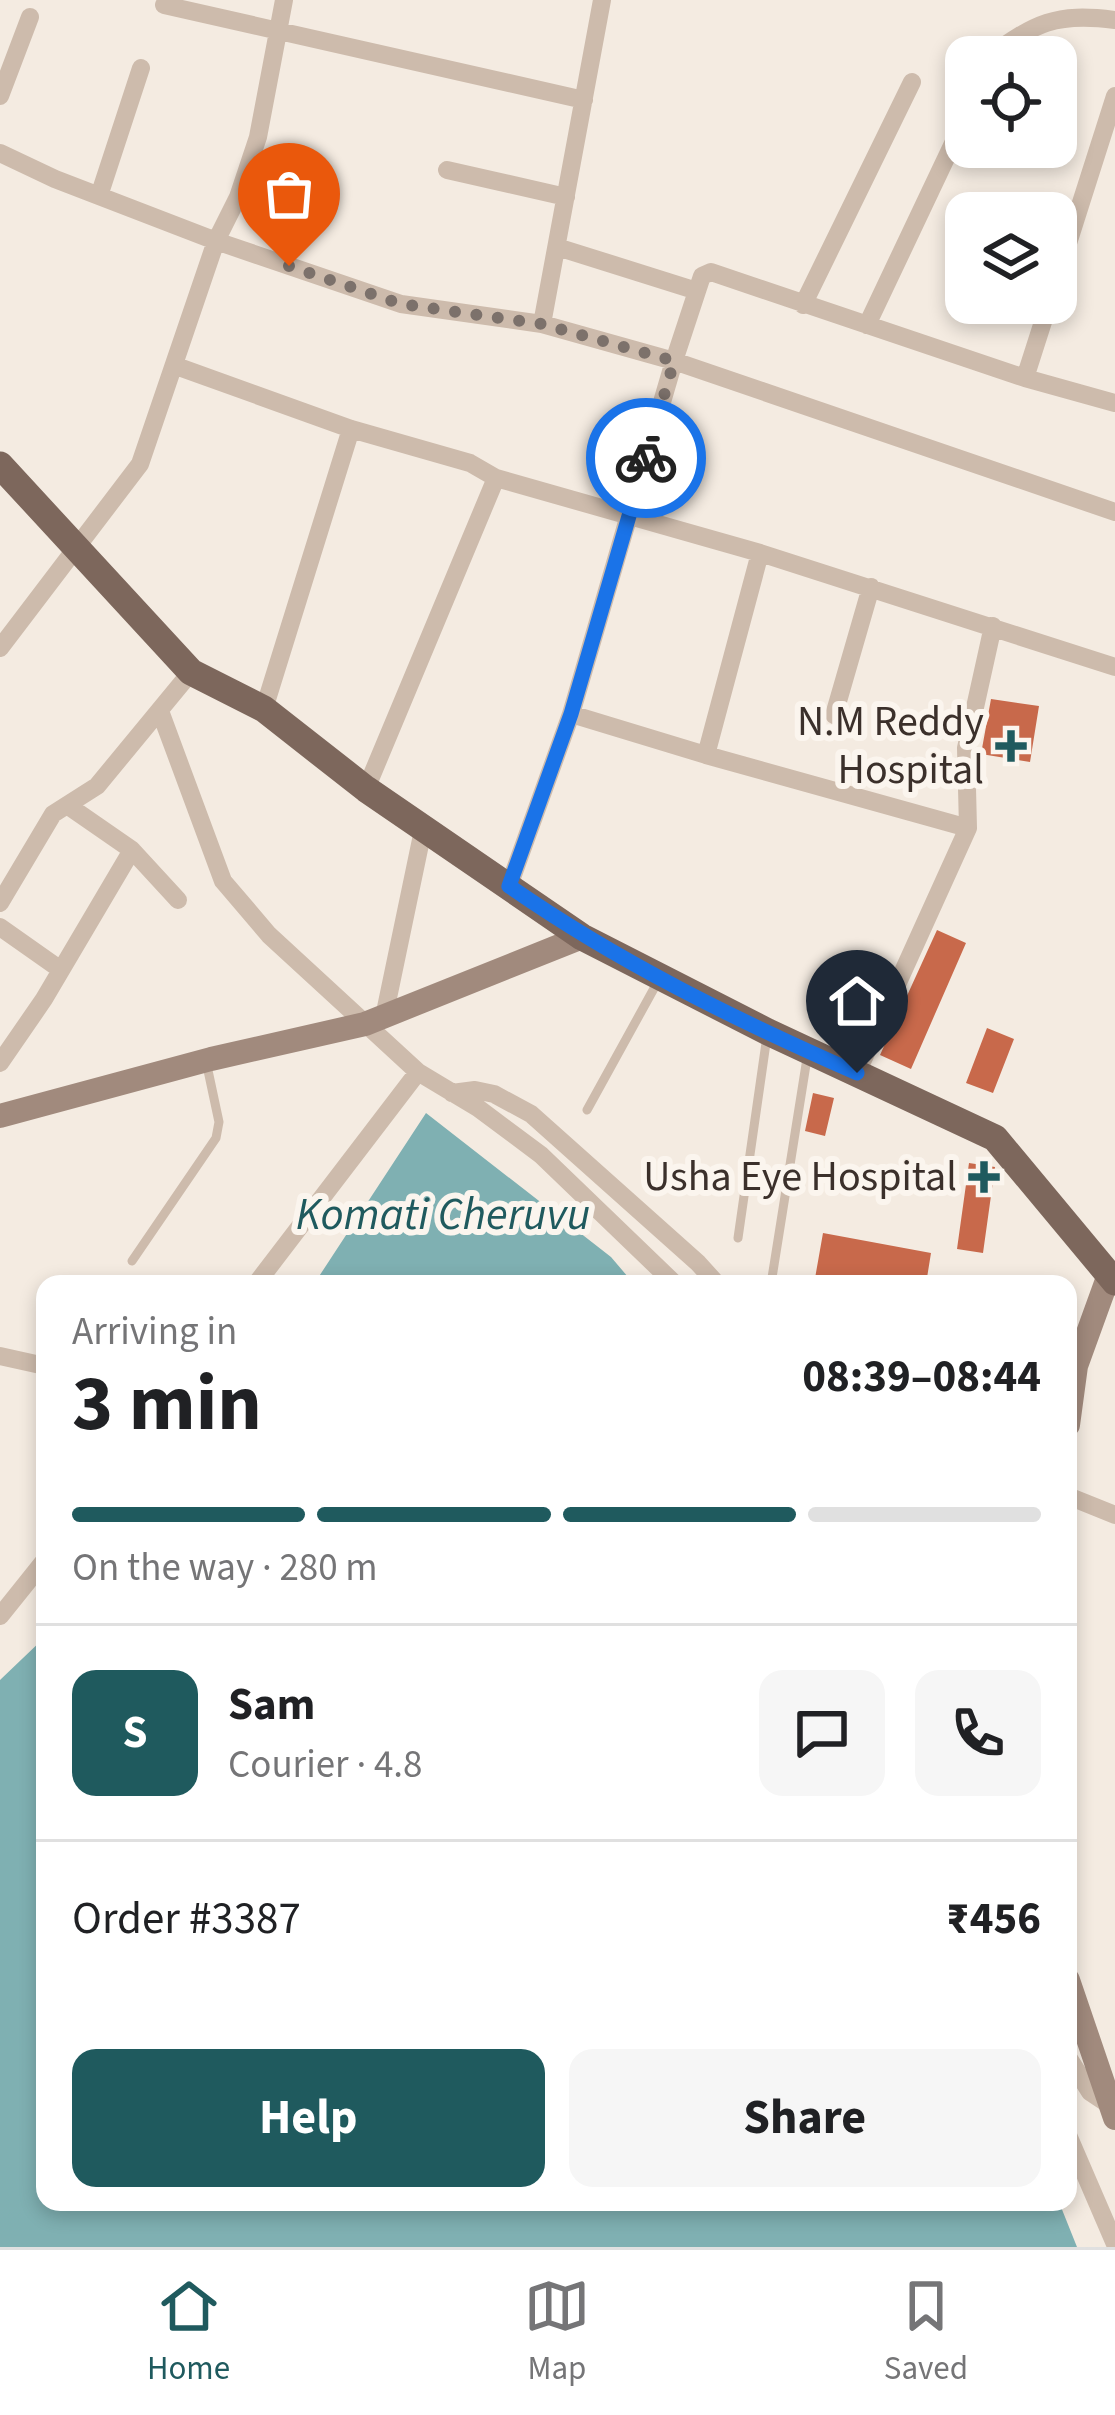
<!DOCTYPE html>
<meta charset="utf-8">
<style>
body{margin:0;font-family:"Source Sans 3",sans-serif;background:#f6f6f6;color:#202124;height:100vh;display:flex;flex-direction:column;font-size:45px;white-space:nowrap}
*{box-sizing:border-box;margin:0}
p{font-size:39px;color:#757577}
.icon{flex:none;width:66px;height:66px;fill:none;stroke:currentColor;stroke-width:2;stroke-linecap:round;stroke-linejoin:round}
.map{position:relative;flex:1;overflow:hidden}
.drawer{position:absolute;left:36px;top:1275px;width:1041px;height:936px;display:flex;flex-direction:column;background:#fff;border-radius:24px;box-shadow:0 6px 18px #0003}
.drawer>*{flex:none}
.tools{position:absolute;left:945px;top:36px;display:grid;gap:24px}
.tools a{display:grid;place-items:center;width:132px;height:132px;border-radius:24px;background:#fff;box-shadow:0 6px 18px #0003;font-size:60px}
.pin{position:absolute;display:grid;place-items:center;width:102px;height:102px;color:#fff;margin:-123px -51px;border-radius:50% 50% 50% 0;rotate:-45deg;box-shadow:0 0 12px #0007}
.pin .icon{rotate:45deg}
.courier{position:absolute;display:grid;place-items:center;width:120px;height:120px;margin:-60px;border:9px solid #1a73e8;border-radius:50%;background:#fff;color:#222;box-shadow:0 3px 15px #0007}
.headline em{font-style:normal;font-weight:700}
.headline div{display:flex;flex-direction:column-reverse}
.headline{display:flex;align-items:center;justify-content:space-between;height:204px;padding:0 36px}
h1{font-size:78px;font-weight:700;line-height:90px}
.bar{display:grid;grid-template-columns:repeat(4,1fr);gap:18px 12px;align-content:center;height:144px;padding:0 36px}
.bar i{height:15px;border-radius:9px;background:#e0e0e0}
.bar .on{background:#1f5a5e}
.bar p{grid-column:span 4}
.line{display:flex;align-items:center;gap:30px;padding:0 36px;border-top:3px solid #e0e0e0}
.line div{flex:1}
.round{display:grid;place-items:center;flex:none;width:126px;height:126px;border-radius:24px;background:#f6f6f6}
.button{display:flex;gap:24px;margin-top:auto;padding:24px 36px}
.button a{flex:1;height:138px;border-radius:24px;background:#1f5a5e;color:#fff;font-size:48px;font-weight:700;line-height:138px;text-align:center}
.button a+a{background:#f6f6f6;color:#202124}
.dock{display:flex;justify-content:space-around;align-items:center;height:168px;border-top:3px solid #e0e0e0;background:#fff;font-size:33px;color:#757577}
.dock a{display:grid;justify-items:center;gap:6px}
.dock .on{color:#1f5a5e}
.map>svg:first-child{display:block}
</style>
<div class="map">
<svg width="1115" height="2247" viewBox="0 0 1115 2247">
<rect width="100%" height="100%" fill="#f4ebe1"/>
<path fill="#7fb0b2" d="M426 1113 611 1257 634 1284H314Z
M45 1637V2202H1059L1077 2247H0V1680Z"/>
<path fill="#c8694b" d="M991 699 1039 706 1030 762 981 754Z
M937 930 966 943 911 1069 880 1055Z
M987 1028 1014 1039 993 1093 966 1083Z
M813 1093 834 1098 825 1136 805 1131Z
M969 1163 995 1167 983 1253 957 1249Z
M823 1233 931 1253 926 1284H814Z"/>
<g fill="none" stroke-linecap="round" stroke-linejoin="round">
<path stroke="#cdbbac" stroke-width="9" d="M587 1110 657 983
M738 1238 767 1036
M132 1261 216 1138 219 1122 206 1061
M771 1284 808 1052"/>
<path stroke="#cdbbac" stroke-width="18" d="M164 5 584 100
M988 57C1036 23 1055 12 1115 20
M0 96 30 17
M0 153 55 179 216 241 401 304 542 324
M447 170 566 197
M99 196 141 68
M557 247 697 291
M1056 281 1115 96
M803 305 912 82
M867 325 966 116
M176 366 351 429 470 463 496 478
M1025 378 1049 303
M1115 403 1025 378 711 272 702 276 674 361 1115 512
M760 553 1115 667
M0 648 140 464 216 241 238 197 258 137 284 0
M264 709 351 429
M160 711 223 881 269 935 418 1072 478 1108 541 1155 675 1284
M571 714 706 755
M834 715 871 587
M366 789 496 478 760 553 706 755 968 828
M132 850 178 900
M509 886 571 714 674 361 542 324 602 0
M0 903 53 814 97 786 191 672
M0 927 61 970
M384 1017 423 830
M0 1063 44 999 132 850 67 805
M857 1073 968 828 966 748 993 626
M452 1093 475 1090 494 1094 531 1114 698 1263 717 1284
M256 1284 418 1072
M0 1356 45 1366
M1068 1496 1115 1515
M0 1616 45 1560
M1068 2057 1090 2092 1111 2106
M1068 2135 1115 2244"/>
<path stroke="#a18a7d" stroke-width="24" d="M0 1116 211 1059 365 1024 582 937
M1068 1425 1076 1366 1110 1272
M1068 1980 1115 2118"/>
<path stroke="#7d675c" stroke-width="27" d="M0 465 191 672 264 709 366 789 582 937 768 1032 995 1138 1115 1282"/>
</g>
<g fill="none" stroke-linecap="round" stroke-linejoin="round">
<path stroke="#7c716b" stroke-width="12" stroke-dasharray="0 21.6" d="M289 266 401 304 542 324 674 361 646 458"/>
<path stroke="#1a73e8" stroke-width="15" d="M646 458 571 714 509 886C618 962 736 1020 857 1073"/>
</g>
<g fill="#1f5a5e" stroke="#fbf5ee" stroke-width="4.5">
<path d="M1005 728h12v12h12v12h-12v12h-12v-12h-12v-12h12z"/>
<path d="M978 1159h12v12h12v12h-12v12h-12v-12h-12v-12h12z"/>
</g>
<g text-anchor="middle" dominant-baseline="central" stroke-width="12" stroke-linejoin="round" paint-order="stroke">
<g font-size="42" fill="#3b302b" stroke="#fbf5ee" text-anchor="end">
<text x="984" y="722">N.M Reddy<tspan x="984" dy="48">Hospital</tspan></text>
<text x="957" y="1177">Usha Eye Hospital</text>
</g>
<g font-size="45" font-style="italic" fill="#1f5a5e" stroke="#fbf5ee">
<text x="443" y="1215">Komati Cheruvu</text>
</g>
</g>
</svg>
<div class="tools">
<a><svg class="icon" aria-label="locate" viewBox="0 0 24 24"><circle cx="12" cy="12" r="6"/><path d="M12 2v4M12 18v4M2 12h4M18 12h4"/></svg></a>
<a><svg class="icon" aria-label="layers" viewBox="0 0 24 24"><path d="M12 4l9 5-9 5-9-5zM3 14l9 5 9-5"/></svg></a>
</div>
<div class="pin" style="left:289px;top:266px;background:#ea580c"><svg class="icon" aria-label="bag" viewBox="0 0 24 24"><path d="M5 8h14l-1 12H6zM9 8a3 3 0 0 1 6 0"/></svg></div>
<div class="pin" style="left:857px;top:1073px;background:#1f2937"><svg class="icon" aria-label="home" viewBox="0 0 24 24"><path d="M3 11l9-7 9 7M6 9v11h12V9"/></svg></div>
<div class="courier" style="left:646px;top:458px"><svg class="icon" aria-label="bike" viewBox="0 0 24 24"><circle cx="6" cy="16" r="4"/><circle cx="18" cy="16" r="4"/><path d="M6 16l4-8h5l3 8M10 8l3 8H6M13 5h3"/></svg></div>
<section class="drawer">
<div class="headline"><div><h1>3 min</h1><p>Arriving in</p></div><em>08:39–08:44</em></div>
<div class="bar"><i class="on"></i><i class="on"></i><i class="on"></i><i></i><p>On the way · 280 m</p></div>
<div class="line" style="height:216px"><b class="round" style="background:#1f5a5e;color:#fff">S</b><div><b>Sam</b><p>Courier · 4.8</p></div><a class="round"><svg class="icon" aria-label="chat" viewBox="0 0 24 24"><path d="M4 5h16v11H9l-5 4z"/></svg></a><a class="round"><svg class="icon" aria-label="phone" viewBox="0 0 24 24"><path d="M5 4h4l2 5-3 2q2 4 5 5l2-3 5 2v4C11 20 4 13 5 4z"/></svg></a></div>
<div class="line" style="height:156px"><div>Order #3387</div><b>₹456</b></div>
<div class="button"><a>Help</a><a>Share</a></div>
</section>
</div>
<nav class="dock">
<a class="on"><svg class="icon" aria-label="home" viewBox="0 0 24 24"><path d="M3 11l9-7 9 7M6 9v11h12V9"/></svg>Home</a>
<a><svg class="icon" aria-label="map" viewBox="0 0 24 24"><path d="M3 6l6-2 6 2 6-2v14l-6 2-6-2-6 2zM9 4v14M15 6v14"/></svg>Map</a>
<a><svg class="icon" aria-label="saved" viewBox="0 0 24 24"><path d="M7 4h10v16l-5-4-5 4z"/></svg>Saved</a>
</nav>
